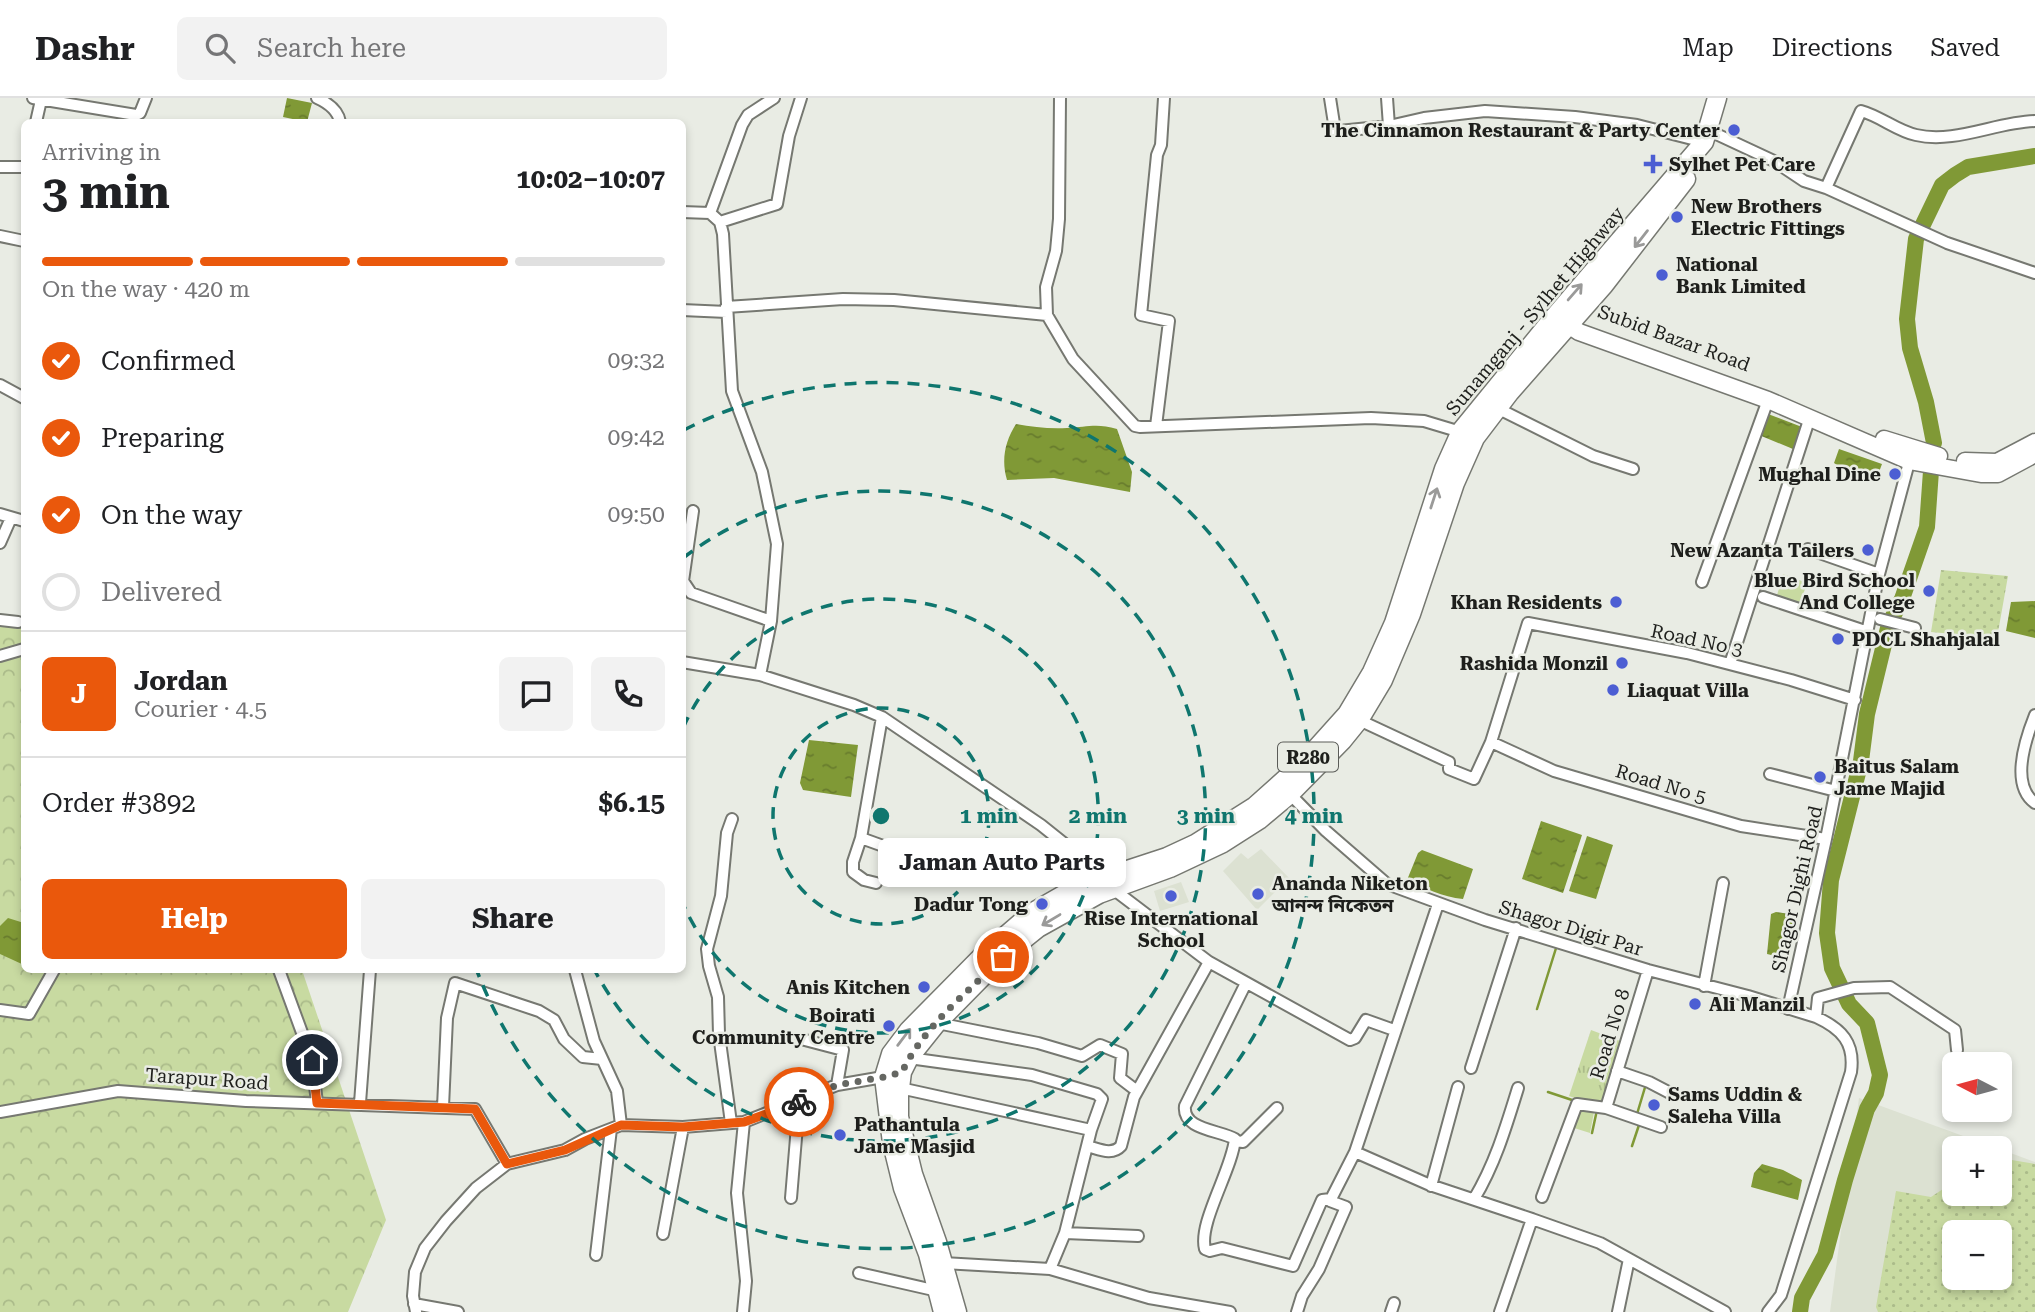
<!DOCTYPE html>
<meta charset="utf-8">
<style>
body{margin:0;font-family:"Roboto Serif","Noto Sans Bengali",serif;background:#f2f2f2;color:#202124;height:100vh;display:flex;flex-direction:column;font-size:26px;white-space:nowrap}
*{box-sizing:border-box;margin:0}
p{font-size:23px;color:#757577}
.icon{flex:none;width:38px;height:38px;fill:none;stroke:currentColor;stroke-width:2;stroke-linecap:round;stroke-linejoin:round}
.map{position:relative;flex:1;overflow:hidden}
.drawer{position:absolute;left:21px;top:21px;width:665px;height:854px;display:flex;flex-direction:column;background:#fff;border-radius:10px;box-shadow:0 4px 10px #0003}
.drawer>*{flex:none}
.needle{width:46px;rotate:276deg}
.tools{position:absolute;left:1942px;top:954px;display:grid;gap:14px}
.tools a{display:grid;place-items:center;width:70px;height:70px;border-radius:10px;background:#fff;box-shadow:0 4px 10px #0003;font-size:35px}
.pin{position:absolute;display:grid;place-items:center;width:60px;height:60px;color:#fff;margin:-30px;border:4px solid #fff;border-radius:50%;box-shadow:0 2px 7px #0007}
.courier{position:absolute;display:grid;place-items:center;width:70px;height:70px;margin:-35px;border:5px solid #ea580c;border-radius:50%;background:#fff;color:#222;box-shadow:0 2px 9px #0007}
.bubble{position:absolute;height:49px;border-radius:10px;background:#fff;box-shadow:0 4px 10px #0003;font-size:23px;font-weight:700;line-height:49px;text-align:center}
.head em{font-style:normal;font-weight:700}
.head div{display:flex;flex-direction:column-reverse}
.head{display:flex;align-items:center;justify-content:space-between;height:119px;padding:0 21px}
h1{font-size:46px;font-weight:700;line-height:52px}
.bar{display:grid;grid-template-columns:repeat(4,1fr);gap:10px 7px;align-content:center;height:84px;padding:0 21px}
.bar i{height:9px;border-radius:5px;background:#e0e0e0}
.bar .on{background:#ea580c}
.bar p{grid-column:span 4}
.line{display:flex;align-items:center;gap:18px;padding:0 21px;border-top:2px solid #e0e0e0}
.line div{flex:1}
.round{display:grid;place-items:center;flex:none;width:74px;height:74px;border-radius:10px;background:#f2f2f2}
ol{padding:0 21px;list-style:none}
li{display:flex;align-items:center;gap:21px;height:77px}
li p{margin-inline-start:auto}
li .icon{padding:7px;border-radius:50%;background:#ea580c;color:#fff;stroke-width:4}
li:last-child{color:#757577}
li i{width:38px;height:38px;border:4px solid #e0e0e0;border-radius:50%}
.primary-button{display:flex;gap:14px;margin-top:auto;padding:14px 21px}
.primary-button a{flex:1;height:80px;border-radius:10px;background:#ea580c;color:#fff;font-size:28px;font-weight:700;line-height:80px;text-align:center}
.primary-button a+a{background:#f2f2f2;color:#202124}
header{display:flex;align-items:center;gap:42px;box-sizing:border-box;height:98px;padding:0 35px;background:#fff;border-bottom:2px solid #e0e0e0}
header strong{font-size:33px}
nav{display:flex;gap:38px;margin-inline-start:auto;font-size:24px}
.search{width:490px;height:63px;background:#f2f2f2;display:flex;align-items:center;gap:18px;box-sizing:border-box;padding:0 24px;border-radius:10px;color:#757577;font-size:26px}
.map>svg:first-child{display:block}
</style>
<header>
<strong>Dashr</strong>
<div class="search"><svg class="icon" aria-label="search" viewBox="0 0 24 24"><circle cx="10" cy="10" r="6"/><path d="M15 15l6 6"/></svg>Search here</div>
<nav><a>Map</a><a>Directions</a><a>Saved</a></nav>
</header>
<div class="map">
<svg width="2035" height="1214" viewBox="0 0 2035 1214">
<defs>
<pattern id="grass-tufts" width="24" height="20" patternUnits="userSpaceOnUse" patternTransform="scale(1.75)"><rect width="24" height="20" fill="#c8daa1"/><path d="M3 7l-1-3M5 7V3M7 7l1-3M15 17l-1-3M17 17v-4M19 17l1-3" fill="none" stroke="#abbb8a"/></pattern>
<pattern id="forest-crowns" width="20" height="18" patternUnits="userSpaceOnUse" patternTransform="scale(1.75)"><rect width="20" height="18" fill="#c8daa1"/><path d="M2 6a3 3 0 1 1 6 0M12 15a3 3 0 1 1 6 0" fill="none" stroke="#abbb8a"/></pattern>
<pattern id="park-dots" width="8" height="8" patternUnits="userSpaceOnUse" patternTransform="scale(1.75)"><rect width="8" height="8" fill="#c8daa1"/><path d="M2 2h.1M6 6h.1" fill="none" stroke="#abbb8a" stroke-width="1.8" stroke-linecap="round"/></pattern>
<pattern id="water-ripples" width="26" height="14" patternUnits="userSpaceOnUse" patternTransform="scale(1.75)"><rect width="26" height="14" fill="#809936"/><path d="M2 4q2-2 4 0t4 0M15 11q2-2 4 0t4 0" fill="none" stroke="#687c2d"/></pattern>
</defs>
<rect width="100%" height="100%" fill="#e9ece4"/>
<path fill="#dce1d2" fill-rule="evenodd" d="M1261 751 1289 780 1257 812 1223 773 1241 755 1248 761Z
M1181 784 1189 804 1160 813 1154 793Z
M1859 1000 1996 1050H1955V1096H2000V1051L2035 1064V1214H1830ZM1955 1134H2000V1180H1955Z"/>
<path fill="url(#grass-tufts)" d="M1783 476 1807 485 1799 509 1776 501Z
M1591 932 1623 944 1606 1000 1595 1007 1569 998Z
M1578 1009 1594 1014 1590 1035 1571 1029Z"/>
<path fill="url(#forest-crowns)" d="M0 523 24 530V872H302L386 1122 348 1214H0Z"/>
<path fill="url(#park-dots)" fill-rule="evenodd" d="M1941 472 2008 478 1997 540 1931 534Z
M2000 1060 2035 1066V1214H1878L1876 1209 1896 1093 1931 1099 1955 1083V1096H2000ZM1955 1134H2000V1180H1955Z"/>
<path fill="url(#water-ripples)" d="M287 0 312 5 307 24 283 19Z
M1768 316 1802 329 1793 351 1759 337Z
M1016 326C1033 329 1049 331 1067 330 1087 329 1097 325 1117 331L1132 374 1130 394 1054 380 1007 382C1001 362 1005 343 1016 326Z
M1839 351 1882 366 1876 382 1837 367 1834 365Z
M2035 503V540L2006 533 2011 504Z
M809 642 858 647 851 699 803 692 800 685Z
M1541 723 1582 737 1563 795 1522 781Z
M1587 738 1613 747 1596 801 1569 793Z
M1422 752 1473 771 1463 801C1442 799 1425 790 1407 782L1418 755Z
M1776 814 1796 817 1789 861 1767 856 1771 816Z
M8 820 24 825V867L0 856V828Z
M1762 1066 1783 1072 1802 1082 1798 1102 1751 1089 1754 1075Z"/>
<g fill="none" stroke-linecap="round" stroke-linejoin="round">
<path stroke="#809936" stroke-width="2.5" d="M1537 911 1557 847
M1548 994 1572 1002
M1637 1016 1646 986
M1592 1035 1597 1012
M1632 1048 1640 1024"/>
<path stroke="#809936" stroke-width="16" d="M1934 345 1926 304 1910 250 1907 221 1916 141 1942 87 1955 77 1968 69 2035 58
M1800 1214 1802 1200 1825 1157 1845 1082 1867 1011 1876 995 1880 977 1867 925 1849 906 1832 870 1827 835 1831 782 1861 663 1867 616 1889 526 1902 501 1927 429 1931 373"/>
<defs>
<path id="street" d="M33 0 136 17 140 15 146 0
M317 0C328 5 338 12 340 24
M1330 0 1335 32 1339 33 1389 28 1424 20 1485 13 1575 19 1637 27 1704 44
M1387 0 1389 28
M36 24 41 2
M1714 35 1774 63 1804 83 1826 90 1947 145 2035 175
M0 69H24
M1826 90 1861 13C1880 18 1897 33 1916 37 1955 46 1996 24 2035 23
M682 114 710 115 720 124 723 136 732 293 762 374 777 446 771 523 760 577
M710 115 742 27 748 17 774 0
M720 124 777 106 789 38 801 0
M0 138 24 143
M726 209 843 201 894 202 1047 217 1073 261 1135 328 1140 329 1371 320 1424 323 1464 335
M682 212 727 214
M1047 217 1046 189 1056 153 1059 121 1060 0
M0 287 24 300
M1499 311 1593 358 1633 371
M1156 328 1169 223 1141 217 1157 57 1161 47 1164 0
M693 413 683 483 691 495 771 523
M0 416 24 423
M0 445 11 420
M1808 451 1879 476
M1702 484 1768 302
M1763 499 1868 534
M1880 521 1915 530
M0 522 18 524
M0 558 24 551
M682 564 760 577 854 607 882 619 1041 727 1106 779 1113 791 1209 864 1350 942 1355 940 1366 922 1394 932
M1730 566 1810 319
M2035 617C2025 642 2010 687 2035 705
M882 619 861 740 911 758
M1359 622 1449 664V671L1474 681 1491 644 1528 525 1687 555 1791 582 1855 602
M1491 644 1554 673 1741 728 1826 741
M1770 676 1836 693
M1286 692 1326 733 1387 786 1485 822 1648 872 1748 898 1816 919C1842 931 1855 945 1851 974L1781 1197 1768 1214
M861 740 853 764V774L864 782 876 785
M279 872 312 962 317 1005
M575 872 594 943 617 993 621 1027
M1246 885 1185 1008C1182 1032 1220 1032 1235 1041 1232 1072 1198 1125 1205 1151L1210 1153 1222 1150 1293 1168 1322 1102 1331 1101
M1704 888 1723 785
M1788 911 1826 741 1878 480 1911 357
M0 912 29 916 54 872
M1816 919 1818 900 1854 890 1890 889 1955 932 1957 952
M937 925 1038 945 1082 958 1100 947 1122 956 1120 980 1137 993
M801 941 843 952 837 987
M909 960 1032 977 1097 996 1102 1001 1091 1032
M1471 970 1516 830
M1617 973 1649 984 1672 996
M900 990 1091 1032 1087 1048C1099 1051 1112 1058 1121 1048L1134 999 1209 864
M360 1005 370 872
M443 1009 447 920 455 885 539 913 554 922 564 941 583 959 602 961
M1606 1010 1661 1029
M0 1014 118 993 246 1003 475 1011 507 1066
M731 1025 719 936 718 899 709 868 707 851 721 798 727 735 732 721
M1235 1043 1243 1044 1277 1010
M1355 1054 1430 1087 1532 1121 1500 1214
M1431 1088 1458 989
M1542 1099 1577 1006 1606 1010 1648 872
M791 1100 799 1004
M1474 1101C1495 1066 1506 1029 1518 990
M1532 1121 1600 1145 1629 1161 1618 1214
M1065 1135 1138 1138
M663 1136 683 1029
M596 1157 611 1031
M1629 1161 1725 1214
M943 1165 1050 1171 1149 1200 1230 1214
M1050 1171 1065 1135 1087 1048
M859 1175 938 1193
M414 1206 458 1214
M416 1214 413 1198 415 1174 425 1150 446 1123 476 1090 507 1066 565 1052 585 1041 621 1027 683 1029 744 1024 837 987 889 978
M743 1214 746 1183 737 1095 744 1024
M1297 1214 1302 1198 1319 1171 1346 1109 1330 1103 1355 1054 1438 806
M1391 1214 1394 1205"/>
<path id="secondary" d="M1558 220 1579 234 1768 302 1909 363 1981 376H1998L2035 356
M1884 341 1939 358
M1965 363 1997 364 2035 344"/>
<path id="primary" d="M943 1214 928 1156 903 1090 892 1045 884 979 891 956 909 932 983 857 1033 814 1068 794 1106 779 1167 759 1195 746 1255 708 1303 665 1347 616 1372 574 1394 525 1444 371 1461 333 1554 219 1704 44 1717 0
M957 1214 937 1144 913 1076 899 1019V998L902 974 909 960 937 925 1003 858 1038 830 1099 796 1170 770 1223 745 1259 722 1290 696 1342 643 1359 622 1383 582 1411 516 1455 385 1475 340 1510 294 1604 187 1686 81"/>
</defs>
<use href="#street" stroke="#767871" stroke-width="14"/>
<use href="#secondary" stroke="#767871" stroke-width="19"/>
<use href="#primary" stroke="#767871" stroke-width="21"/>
<use href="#street" stroke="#fff" stroke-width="10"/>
<use href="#secondary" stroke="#fff" stroke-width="16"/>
<use href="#primary" stroke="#fff" stroke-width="18"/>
</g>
<defs><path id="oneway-shaft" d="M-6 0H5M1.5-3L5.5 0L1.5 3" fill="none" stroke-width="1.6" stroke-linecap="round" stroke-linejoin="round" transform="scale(1.75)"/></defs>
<g stroke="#9a9a99">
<use href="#oneway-shaft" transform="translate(1641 141) rotate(128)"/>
<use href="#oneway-shaft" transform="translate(1575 194) rotate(-49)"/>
<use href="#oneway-shaft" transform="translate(1434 400) rotate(-72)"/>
<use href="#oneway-shaft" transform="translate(1051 822) rotate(149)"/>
<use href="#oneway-shaft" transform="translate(904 939) rotate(-53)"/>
</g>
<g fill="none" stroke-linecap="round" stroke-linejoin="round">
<path stroke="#656762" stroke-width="7" stroke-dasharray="0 12.6" d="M799 1004 837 987 884 979 902 974C924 928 968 894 1003 859"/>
<path stroke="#ea580c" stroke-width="9" d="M312 962 317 1005 475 1011 507 1066 565 1052 621 1027 683 1029 744 1024 799 1004"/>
</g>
<g fill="none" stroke="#0f766e" stroke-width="3.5" stroke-dasharray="12 9">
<circle cx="881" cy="718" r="108"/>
<path d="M683 630A217 217 0 1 1 683 806"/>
<path d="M683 460A325 325 0 1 1 595 873"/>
<path d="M684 332A433 433 0 1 1 477 873"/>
</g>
<g fill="#4c5ed3" stroke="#e9ece4" stroke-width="2.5">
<circle cx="1734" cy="32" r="7"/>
<path d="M1649.5 55.5h7v7h7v7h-7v7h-7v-7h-7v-7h7z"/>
<circle cx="1677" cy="119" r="7"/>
<circle cx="1662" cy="177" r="7"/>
<circle cx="1895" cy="376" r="7"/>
<circle cx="1868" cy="452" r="7"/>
<circle cx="1929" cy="493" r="7"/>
<circle cx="1616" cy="504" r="7"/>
<circle cx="1838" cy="541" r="7"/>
<circle cx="1622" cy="565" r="7"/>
<circle cx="1613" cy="592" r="7"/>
<circle cx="1820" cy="679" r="7"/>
<circle cx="1258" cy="796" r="7"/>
<circle cx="1171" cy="798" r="7"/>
<circle cx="1042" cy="806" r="7"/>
<circle cx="924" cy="889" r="7"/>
<circle cx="1695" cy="906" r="7"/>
<circle cx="889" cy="928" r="7"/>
<circle cx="1654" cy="1007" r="7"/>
<circle cx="840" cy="1037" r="7"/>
</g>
<g text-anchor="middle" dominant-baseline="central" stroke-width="5" stroke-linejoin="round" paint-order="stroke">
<rect fill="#e9ece4" stroke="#5b5c58" stroke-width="2" x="1278" y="644.5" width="60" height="29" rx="5"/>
<g font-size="18" font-weight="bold" fill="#1e1f1c">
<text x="1308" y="659">R280</text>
</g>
<g font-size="19" font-weight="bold" fill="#1e1f1c" stroke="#e9ece4" text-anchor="start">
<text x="1720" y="32" text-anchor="end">The Cinnamon Restaurant &amp; Party Center</text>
<text x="1669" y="66">Sylhet Pet Care</text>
<text x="1691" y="108">New Brothers<tspan x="1691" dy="22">Electric Fittings</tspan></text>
<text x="1676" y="166">National<tspan x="1676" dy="22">Bank Limited</tspan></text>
<text x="1881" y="376" text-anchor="end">Mughal Dine</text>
<text x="1854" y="452" text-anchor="end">New Azanta Tailers</text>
<text x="1915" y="482" text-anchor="end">Blue Bird School<tspan x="1915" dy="22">And College</tspan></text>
<text x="1602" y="504" text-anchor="end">Khan Residents</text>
<text x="1852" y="541">PDCL Shahjalal</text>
<text x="1608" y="565" text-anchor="end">Rashida Monzil</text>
<text x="1627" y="592">Liaquat Villa</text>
<text x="1834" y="668">Baitus Salam<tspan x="1834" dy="22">Jame Majid</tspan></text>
<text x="1272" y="785">Ananda Niketon<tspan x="1272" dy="22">আনন্দ নিকেতন</tspan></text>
<text x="1028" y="806" text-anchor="end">Dadur Tong</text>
<text x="1171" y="820" text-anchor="middle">Rise International<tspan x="1171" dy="22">School</tspan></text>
<text x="910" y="889" text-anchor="end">Anis Kitchen</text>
<text x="1709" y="906">Ali Manzil</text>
<text x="875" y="917" text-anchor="end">Boirati<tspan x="875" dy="22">Community Centre</tspan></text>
<text x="1668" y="996">Sams Uddin &amp;<tspan x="1668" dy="22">Saleha Villa</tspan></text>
<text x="854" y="1026">Pathantula<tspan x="854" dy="22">Jame Masjid</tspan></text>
</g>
<g font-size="19" fill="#1e1f1c" stroke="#e9ece4">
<text transform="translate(1535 213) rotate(-50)">Sunamganj - Sylhet Highway</text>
<text transform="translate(1674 240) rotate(20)">Subid Bazar Road</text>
<text transform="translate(1697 542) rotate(12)">Road No 3</text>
<text transform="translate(1661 686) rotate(17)">Road No 5</text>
<text transform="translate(1797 791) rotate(-77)">Shagor Dighi Road</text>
<text transform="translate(1571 830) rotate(17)">Shagor Digir Par</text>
<text transform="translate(1610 936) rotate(-73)">Road No 8</text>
<text transform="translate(207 981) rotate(4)">Tarapur Road</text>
</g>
</g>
<circle cx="881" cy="718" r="10" fill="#0f766e" stroke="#e9ece4" stroke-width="3.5"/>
<g font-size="21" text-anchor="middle" font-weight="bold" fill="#0f766e" stroke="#e9ece4" stroke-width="5" stroke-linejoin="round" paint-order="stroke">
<text x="989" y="725">1 min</text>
<text x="1098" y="725">2 min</text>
<text x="1206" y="725">3 min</text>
<text x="1314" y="725">4 min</text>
</g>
</svg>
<div class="tools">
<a><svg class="needle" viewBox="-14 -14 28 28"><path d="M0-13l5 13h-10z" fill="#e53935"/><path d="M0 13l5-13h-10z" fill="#757577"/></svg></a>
<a>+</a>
<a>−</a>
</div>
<div class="pin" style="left:1003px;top:859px;background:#ea580c"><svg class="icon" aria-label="bag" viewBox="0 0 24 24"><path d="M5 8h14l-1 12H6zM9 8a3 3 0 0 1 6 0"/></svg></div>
<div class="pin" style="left:312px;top:962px;background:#1f2937"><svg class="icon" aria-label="home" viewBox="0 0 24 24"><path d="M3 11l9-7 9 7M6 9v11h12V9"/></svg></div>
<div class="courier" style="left:799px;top:1004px"><svg class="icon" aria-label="bike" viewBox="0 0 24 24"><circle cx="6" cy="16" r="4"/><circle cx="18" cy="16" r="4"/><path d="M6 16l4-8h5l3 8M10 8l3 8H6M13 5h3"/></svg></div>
<div class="bubble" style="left:878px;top:740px;width:248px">Jaman Auto Parts</div>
<section class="drawer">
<div class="head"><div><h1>3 min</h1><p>Arriving in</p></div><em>10:02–10:07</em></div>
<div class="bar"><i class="on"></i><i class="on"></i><i class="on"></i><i></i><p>On the way · 420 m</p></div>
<ol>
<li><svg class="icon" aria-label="check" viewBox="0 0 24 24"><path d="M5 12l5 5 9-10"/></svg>Confirmed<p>09:32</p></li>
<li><svg class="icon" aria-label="check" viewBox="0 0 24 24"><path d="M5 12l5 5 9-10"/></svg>Preparing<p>09:42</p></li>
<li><svg class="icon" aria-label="check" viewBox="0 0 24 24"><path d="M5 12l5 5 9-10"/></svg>On the way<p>09:50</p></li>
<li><i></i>Delivered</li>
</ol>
<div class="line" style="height:126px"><b class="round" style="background:#ea580c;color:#fff">J</b><div><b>Jordan</b><p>Courier · 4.5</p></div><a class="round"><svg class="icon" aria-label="chat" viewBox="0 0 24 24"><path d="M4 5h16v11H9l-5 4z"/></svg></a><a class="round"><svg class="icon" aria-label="phone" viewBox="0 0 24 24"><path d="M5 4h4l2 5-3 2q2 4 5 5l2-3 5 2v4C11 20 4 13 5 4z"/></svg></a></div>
<div class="line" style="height:91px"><div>Order #3892</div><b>$6.15</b></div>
<div class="primary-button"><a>Help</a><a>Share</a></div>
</section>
</div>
